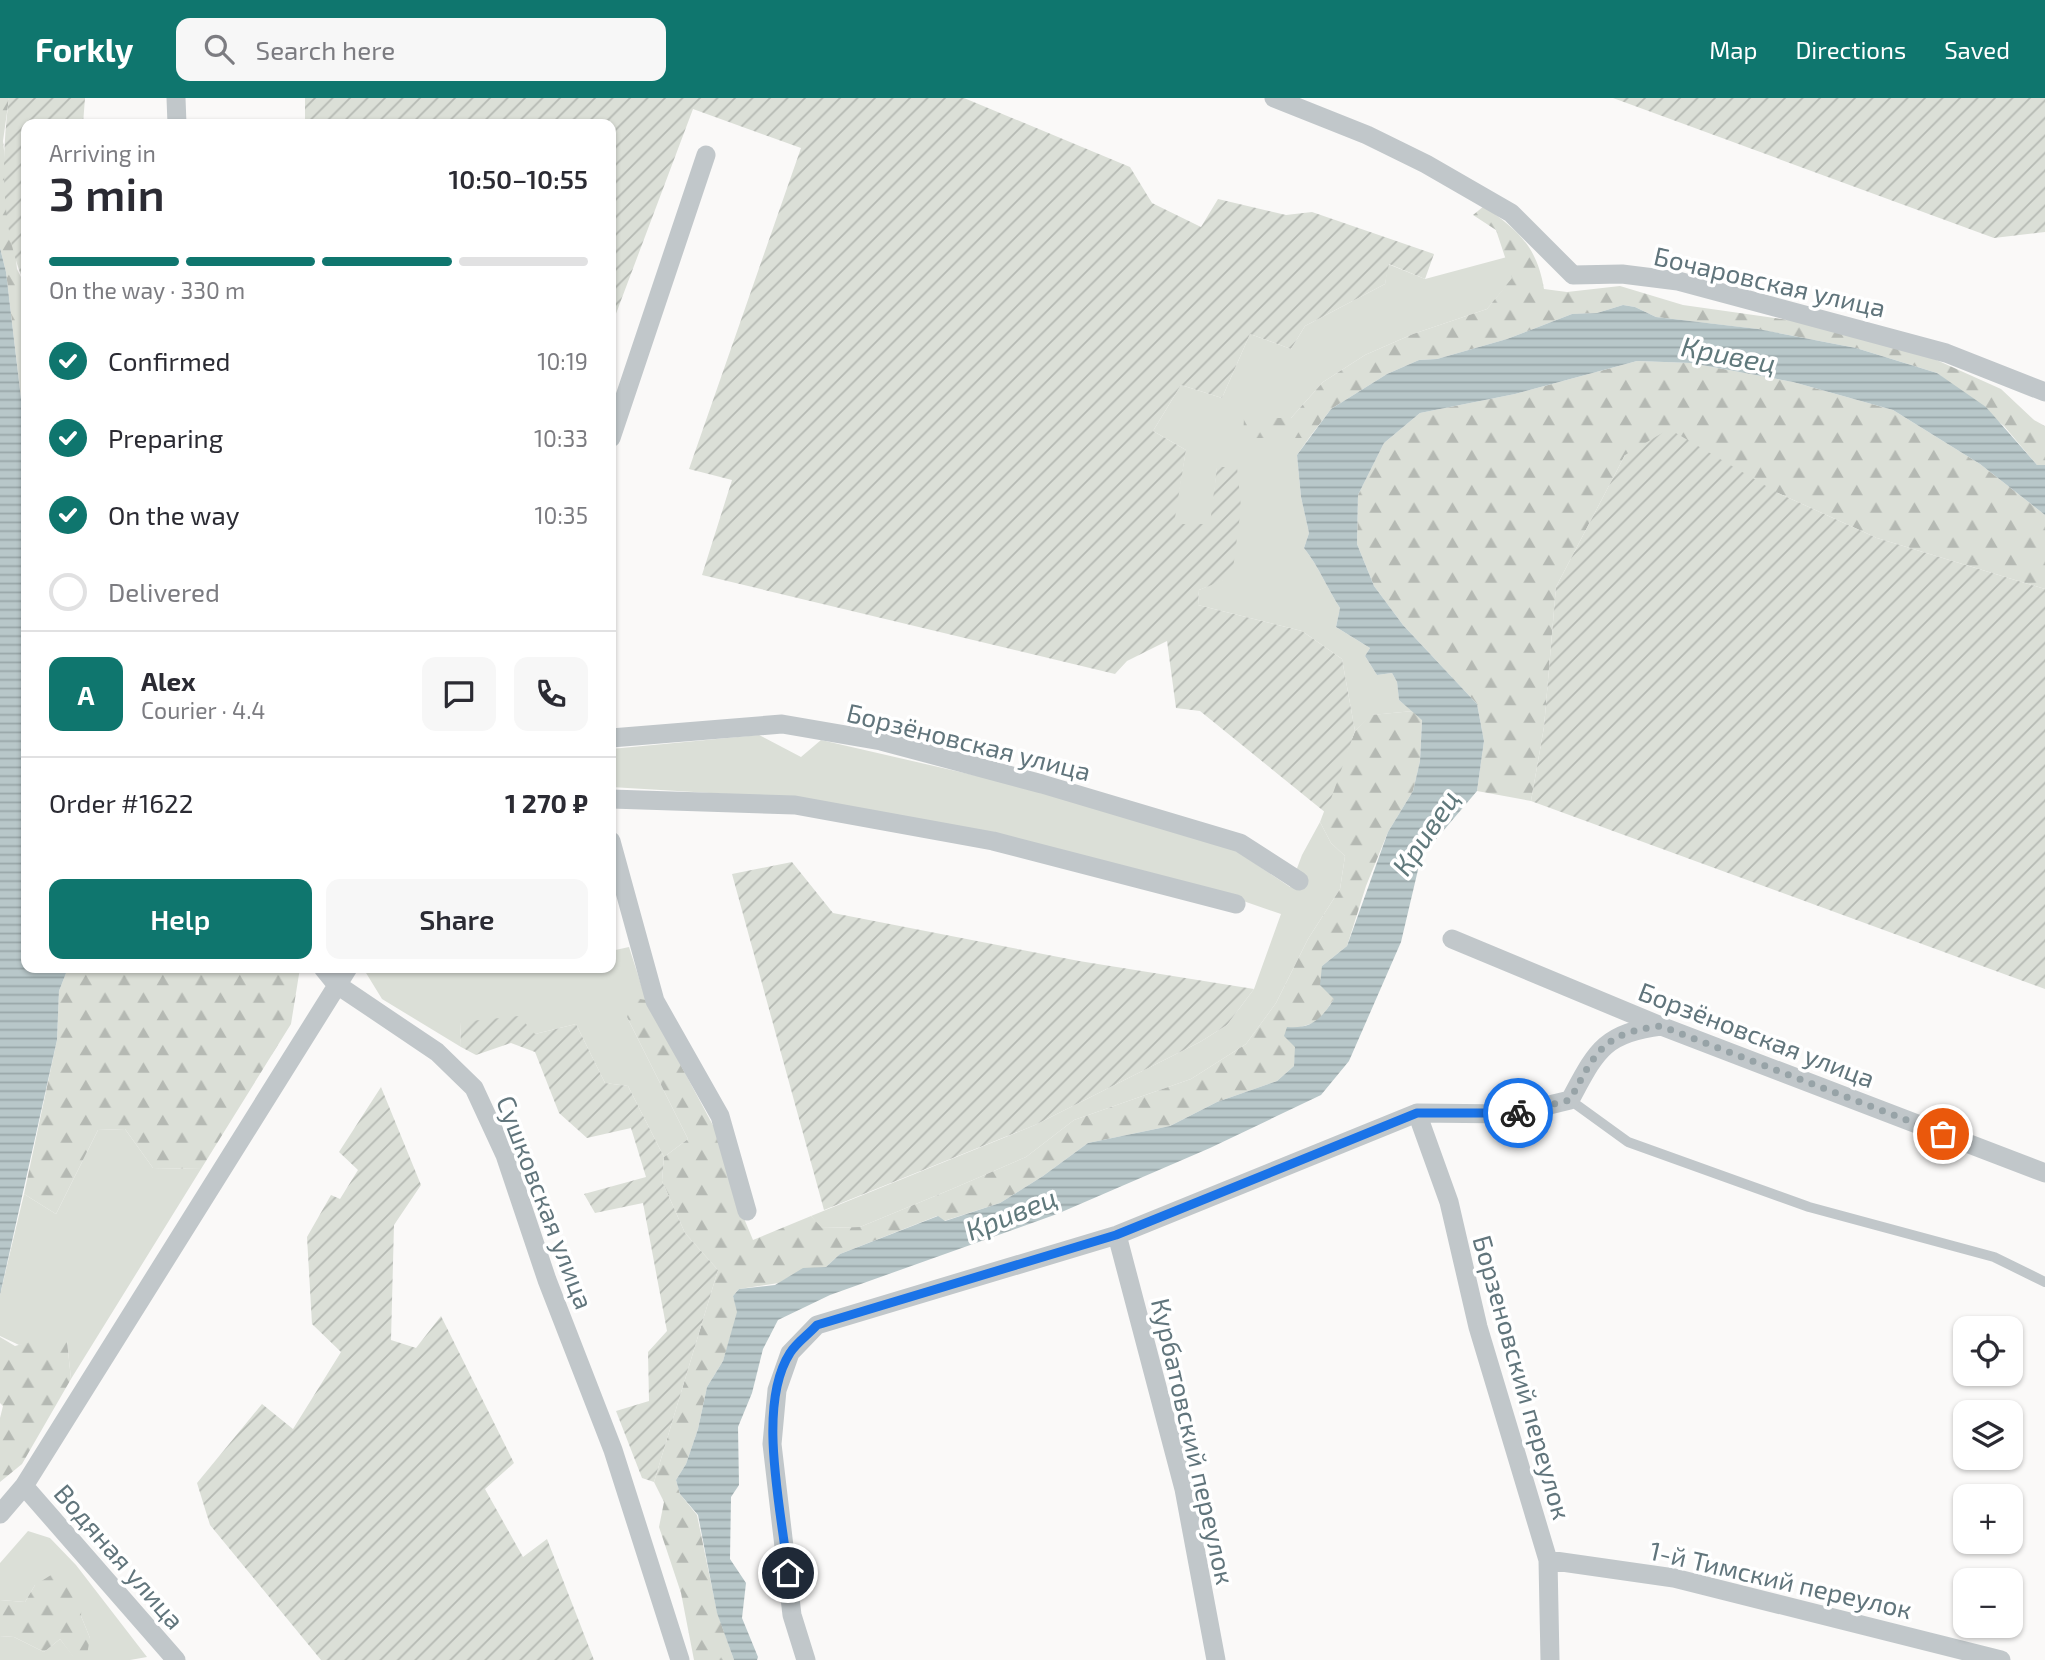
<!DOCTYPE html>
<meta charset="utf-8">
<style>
body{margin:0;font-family:"Exo 2",sans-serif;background:#f7f7f7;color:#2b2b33;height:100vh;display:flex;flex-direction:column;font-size:26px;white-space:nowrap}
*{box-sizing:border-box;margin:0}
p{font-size:23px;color:#7c7c81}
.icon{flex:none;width:38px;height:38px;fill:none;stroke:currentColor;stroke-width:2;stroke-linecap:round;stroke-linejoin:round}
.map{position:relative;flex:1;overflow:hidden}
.side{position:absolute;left:21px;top:21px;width:595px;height:854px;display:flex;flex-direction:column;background:#fff;border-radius:14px;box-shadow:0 2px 5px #0004}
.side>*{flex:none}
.fabs{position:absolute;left:1953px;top:1218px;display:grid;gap:14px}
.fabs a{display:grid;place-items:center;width:70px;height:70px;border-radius:14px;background:#fff;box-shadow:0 2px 5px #0004;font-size:35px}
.pin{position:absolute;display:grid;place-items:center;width:60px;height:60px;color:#fff;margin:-30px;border:4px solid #fff;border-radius:50%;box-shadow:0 2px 7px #0007}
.courier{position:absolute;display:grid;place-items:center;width:70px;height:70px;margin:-35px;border:5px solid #1a73e8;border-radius:50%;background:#fff;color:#222;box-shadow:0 2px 9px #0007}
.overview em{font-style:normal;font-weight:600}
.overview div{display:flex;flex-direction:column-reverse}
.overview{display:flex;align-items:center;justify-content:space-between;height:119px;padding:0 28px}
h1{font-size:46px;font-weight:600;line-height:52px}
.bar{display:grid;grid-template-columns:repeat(4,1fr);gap:10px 7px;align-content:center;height:84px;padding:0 28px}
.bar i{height:9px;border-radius:5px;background:#e1e1e2}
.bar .selected{background:#0f766e}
.bar p{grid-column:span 4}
.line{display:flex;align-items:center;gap:18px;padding:0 28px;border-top:2px solid #e1e1e2}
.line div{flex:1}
.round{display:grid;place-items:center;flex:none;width:74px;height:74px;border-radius:14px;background:#f7f7f7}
ol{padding:0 28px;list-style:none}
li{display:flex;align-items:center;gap:21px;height:77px}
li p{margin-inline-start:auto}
li .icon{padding:7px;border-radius:50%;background:#0f766e;color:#fff;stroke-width:4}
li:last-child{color:#7c7c81}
li i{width:38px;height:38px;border:4px solid #e1e1e2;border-radius:50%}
.button{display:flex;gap:14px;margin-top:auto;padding:14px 28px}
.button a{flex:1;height:80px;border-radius:14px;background:#0f766e;color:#fff;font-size:28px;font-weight:600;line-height:80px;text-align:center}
.button a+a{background:#f7f7f7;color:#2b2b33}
header{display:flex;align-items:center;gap:42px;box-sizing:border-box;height:98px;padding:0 35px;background:#0f766e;color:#fff}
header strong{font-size:33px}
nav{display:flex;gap:38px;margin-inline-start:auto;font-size:24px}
.search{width:490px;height:63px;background:#f7f7f7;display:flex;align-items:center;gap:18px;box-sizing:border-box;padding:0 24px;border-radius:14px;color:#7c7c81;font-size:26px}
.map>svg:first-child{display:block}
</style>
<header>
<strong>Forkly</strong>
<div class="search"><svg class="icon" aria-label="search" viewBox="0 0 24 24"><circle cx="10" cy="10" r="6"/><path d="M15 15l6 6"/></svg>Search here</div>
<nav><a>Map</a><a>Directions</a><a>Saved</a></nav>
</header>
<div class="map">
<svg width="2045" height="1562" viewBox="0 0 2045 1562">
<defs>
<pattern id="forest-firs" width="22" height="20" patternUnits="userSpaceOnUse" patternTransform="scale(1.75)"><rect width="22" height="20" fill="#dbdfd7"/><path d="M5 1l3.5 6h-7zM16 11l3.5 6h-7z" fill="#b5b9b3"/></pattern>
<pattern id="garden-furrows" width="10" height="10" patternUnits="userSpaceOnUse" patternTransform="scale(1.75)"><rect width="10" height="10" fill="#dbdfd7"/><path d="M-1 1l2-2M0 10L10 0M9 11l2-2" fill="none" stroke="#b5b9b3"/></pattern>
<pattern id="water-rules" width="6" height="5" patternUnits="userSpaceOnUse" patternTransform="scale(1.75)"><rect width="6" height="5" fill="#b8c7c9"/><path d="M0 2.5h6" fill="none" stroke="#99a6a8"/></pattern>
</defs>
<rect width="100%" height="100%" fill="#faf9f8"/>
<path fill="#dbdfd7" d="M1507 159 1513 180 1487 211 1413 236 1365 257 1323 284 1291 320H1244V340H1309L1297 357 1301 399 1309 435 1304 450C1319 469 1327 490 1340 510L1336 529 1370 550 1365 558 1377 577 1392 575 1397 584 1399 602 1413 613 1372 617 1355 633 1342 561 1302 533 1198 507 1199 492 1232 478 1217 370 1211 426H1173L1186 352 1153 333 1181 287 1222 300 1250 236 1291 251 1305 228 1385 186 1388 166 1425 181Z
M759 637 801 659 821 642 1047 694 1235 752 1290 789 1302 757 1320 724 1331 745 1345 758 1340 791 1308 841 1276 905 1246 946 1191 981 1074 1022 1026 1059 952 1091 860 1129 821 1130 811 1118 1035 1027 1200 944 1227 927 1254 891 1281 816 1226 797 794 700 611 689V651Z
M629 849 646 902 627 919 688 1041 664 1059 628 988 605 985 576 926 535 936 460 924 461 949 382 901 363 870H429L448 874 451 870H611V853Z
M125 1031 153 1070 201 1071 71 1281 67 1243 19 1247 0 1238V1197L24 1096 56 1116 98 1032Z
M28 1433 50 1440 76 1467 147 1559 130 1562H0V1538L14 1539 44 1554 60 1541 74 1559 90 1540 81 1518 35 1487 25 1504 0 1502V1465Z"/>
<path fill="url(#forest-firs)" d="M0 0H9L3 43 17 171 26 189V343L6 174 0 150Z
M1484 108C1518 133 1537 148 1544 191L1567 194 1620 188 1683 207 1796 223 1932 260 2001 291 2034 322 2045 328V367H2037L2004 328 1937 275 1856 250 1757 231 1656 219 1635 209 1623 207 1597 215 1572 216 1507 241 1437 261 1419 262 1387 276 1331 311 1309 340H1243L1244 320H1291L1323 284 1365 257 1413 236 1487 211 1512 180 1496 132 1473 117Z
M1637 263 1691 265 1793 284 1893 312 1980 366 2045 417V491L1877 440 1778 395 1625 357 1556 489 1544 629 1531 703 1477 693 1484 643 1477 606 1403 527 1374 488 1357 446 1358 397 1384 345 1420 315 1515 296Z
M1413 613 1422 621 1420 663 1413 693 1388 734 1366 788 1347 848 1322 868 1334 901 1319 923 1298 930 1294 968 1277 983 1217 1004 1170 1028 1088 1045 1043 1078 1000 1105 944 1123 937 1118 840 1156 826 1169 803 1171 779 1185 739 1191 733 1198 738 1214 723 1263 707 1289 698 1331 686 1366 676 1382 680 1396 697 1417 717 1514 734 1562H694L681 1495 659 1429 664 1404 654 1384 718 1172 685 1135 662 1083 664 1059 688 1041 627 919 634 900 646 902 716 1033 733 1094 753 1142 811 1118 822 1130 860 1129 952 1091 1026 1059 1074 1022 1191 981 1246 946 1276 905 1308 841 1340 791 1345 758 1331 745 1320 724 1355 633 1371 617Z
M68 870H300L291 926 201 1071 153 1070 125 1031 98 1032 56 1116 24 1096 57 942 59 893Z
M0 1239 15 1248 33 1243H67L71 1281 22 1366 0 1384V1320L3 1308 0 1305Z
M51 1477 82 1493 81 1518 90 1540 86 1562 74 1560 60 1541 44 1554 14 1539 0 1538V1502L25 1504 35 1487Z"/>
<path fill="url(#garden-furrows)" d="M9 0H85L83 26H26V189C0 133 1 60 9 0Z
M305 0H964L1130 69 1152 105 1201 129 1218 101 1286 117 1312 114 1434 156 1425 181 1389 166 1385 186 1305 228 1291 251 1250 236 1222 300 1181 287 1153 333 1186 352 1174 426H1210L1217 369H1237L1241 409 1232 479 1199 492 1198 507 1302 533 1342 561 1355 633 1326 715 1200 613 1176 610 1167 543 1127 563 1115 576 702 477 732 382 689 371 801 50 693 11 611 229V26H305Z
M1613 0H2045V134L1994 140Z
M1669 331 1778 395 1877 440 2045 491V891L1531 703 1544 629 1556 489 1625 357Z
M792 764 833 815 1079 863 1254 891 1227 927 1200 944 1035 1027 824 1112 732 776Z
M519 918 535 936 576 926 605 985 628 988 664 1059 662 1083 685 1135 718 1172 654 1384 642 1380 616 1313 649 1303 648 1254 667 1233 643 1105 595 1115 584 1096 646 1079 631 1030 587 1040 559 1015 535 954 511 945 476 957 461 949 460 924Z
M381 989 421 1087 394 1127 391 1242 416 1250 441 1218 514 1365 485 1391 523 1459 547 1441 594 1562H321L210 1427 197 1385 262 1306 293 1331 341 1254 312 1226 307 1139 331 1097 340 1101 358 1072 339 1054Z"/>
<path fill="url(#water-rules)" d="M0 150 6 174 26 343V870H68L59 893 57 942 0 1197Z
M1623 207 1635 209 1656 219 1758 231 1856 250 1937 275 1986 309 2037 367H2045V417L1980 366 1893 312 1793 284 1691 265 1637 263 1515 296 1420 315 1384 345 1358 397 1357 446 1374 488 1403 527 1477 606 1484 643 1477 693 1421 759 1401 844 1349 963 1321 997 1210 1050 1057 1116 830 1197 778 1222 763 1251 752 1295 738 1329 739 1387 731 1399 730 1461 746 1485 742 1520 758 1559 757 1562H734L717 1515 698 1417 680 1396 676 1382 686 1366 698 1331 707 1289 723 1263 737 1214 733 1198 739 1191 775 1187 803 1170 826 1169 840 1156 938 1118 945 1123 1000 1105 1043 1078 1088 1045 1170 1028 1217 1004 1277 983 1294 968 1295 949 1284 938 1287 929C1312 931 1321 921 1334 901L1320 887 1322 868 1347 848 1388 734 1413 693 1420 663 1422 622 1399 602 1397 584 1392 575 1377 577 1365 558 1370 550 1336 529 1340 510C1327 490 1319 469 1304 450L1309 435 1301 399 1297 357 1331 311 1387 276 1419 262 1437 261 1507 241 1572 216 1597 215Z"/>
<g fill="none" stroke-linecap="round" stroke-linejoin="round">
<path stroke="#c1c7ca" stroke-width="10" d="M1570 1002 1628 1044 1809 1109 1994 1159 2045 1184"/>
<path stroke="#c1c7ca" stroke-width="19" d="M176 0 177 26
M1274 0 1367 37 1426 66 1511 115 1573 177 1622 176 1678 183 1946 255 2045 294
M611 340 706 57
M611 640 782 626 881 643 1042 686 1240 745 1299 783
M611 701 795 707 993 743 1236 806
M611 743 655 903 720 1018 747 1113
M1452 841 1661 928 2045 1075
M323 870 336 886 437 954 474 990 505 1057 547 1182 613 1352 680 1562
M1417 1015 1449 1104 1478 1229 1548 1462 1550 1562
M1117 1137 1184 1391 1216 1562
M24 1388 176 1562
M0 1416 24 1388 348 870
M1548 1462 1674 1480 2001 1562
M806 1562 792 1517 772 1346 777 1292 790 1255 817 1227 1117 1137 1417 1015 1512 1016 1570 1002C1596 954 1603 935 1661 928"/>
</g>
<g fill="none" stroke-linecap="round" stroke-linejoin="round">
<path stroke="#97a3a7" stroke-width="7" stroke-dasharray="0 12.6" d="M1518 1015 1570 1002C1596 953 1603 935 1661 928L1943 1036"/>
<path stroke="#1a73e8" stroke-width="9" d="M788 1475C782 1414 756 1308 790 1255 796 1245 809 1236 817 1227L1116 1137 1417 1015H1518"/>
</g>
<g text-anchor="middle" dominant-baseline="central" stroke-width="7" stroke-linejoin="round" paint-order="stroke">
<g font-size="26" fill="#61757c" stroke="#fff">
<text transform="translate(1770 183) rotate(13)">Бочаровская улица</text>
<text transform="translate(969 643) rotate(14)">Борзёновская улица</text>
<text transform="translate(1757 936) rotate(21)">Борзёновская улица</text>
<text transform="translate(546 1104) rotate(69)">Сушковская улица</text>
<text transform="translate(1523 1279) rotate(74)">Борзеновский переулок</text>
<text transform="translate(1194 1343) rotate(77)">Курбатовский переулок</text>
<text transform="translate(120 1458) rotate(49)">Водяная улица</text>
<text transform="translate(1781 1481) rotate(13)">1-й Тимский переулок</text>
</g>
<g font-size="28" font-style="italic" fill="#60797c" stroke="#fff">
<text transform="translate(1729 256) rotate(11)">Кривец</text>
<text transform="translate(1425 734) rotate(-56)">Кривец</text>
<text transform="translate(1011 1115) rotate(-22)">Кривец</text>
</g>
</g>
</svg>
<div class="fabs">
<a><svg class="icon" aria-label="locate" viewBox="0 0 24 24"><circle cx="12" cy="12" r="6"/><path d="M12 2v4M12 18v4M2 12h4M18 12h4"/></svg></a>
<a><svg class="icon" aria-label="layers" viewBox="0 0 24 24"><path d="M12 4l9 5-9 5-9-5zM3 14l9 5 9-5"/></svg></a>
<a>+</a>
<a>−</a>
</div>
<div class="pin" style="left:1943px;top:1036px;background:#ea580c"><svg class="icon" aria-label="bag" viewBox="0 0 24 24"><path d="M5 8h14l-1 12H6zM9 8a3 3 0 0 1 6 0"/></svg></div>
<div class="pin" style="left:788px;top:1475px;background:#1f2937"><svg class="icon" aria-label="home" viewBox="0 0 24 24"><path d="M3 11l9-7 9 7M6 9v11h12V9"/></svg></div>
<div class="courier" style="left:1518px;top:1015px"><svg class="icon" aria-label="bike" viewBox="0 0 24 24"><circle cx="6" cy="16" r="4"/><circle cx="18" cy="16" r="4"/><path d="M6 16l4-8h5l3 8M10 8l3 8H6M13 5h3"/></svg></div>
<section class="side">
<div class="overview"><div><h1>3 min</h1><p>Arriving in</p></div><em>10:50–10:55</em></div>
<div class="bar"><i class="selected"></i><i class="selected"></i><i class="selected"></i><i></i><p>On the way · 330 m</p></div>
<ol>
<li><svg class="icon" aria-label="check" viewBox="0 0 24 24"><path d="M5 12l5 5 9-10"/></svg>Confirmed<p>10:19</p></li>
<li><svg class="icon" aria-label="check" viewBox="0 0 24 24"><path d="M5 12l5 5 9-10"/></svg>Preparing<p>10:33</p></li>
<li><svg class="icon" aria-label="check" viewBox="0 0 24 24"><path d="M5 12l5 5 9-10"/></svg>On the way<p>10:35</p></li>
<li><i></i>Delivered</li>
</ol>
<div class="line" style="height:126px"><b class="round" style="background:#0f766e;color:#fff">A</b><div><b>Alex</b><p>Courier · 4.4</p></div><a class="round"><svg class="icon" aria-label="chat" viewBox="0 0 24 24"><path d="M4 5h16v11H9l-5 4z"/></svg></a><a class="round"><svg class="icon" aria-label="phone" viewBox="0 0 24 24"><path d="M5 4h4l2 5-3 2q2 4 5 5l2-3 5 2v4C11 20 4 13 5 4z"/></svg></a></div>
<div class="line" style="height:91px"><div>Order #1622</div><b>1 270 ₽</b></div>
<div class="button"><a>Help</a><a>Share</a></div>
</section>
</div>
